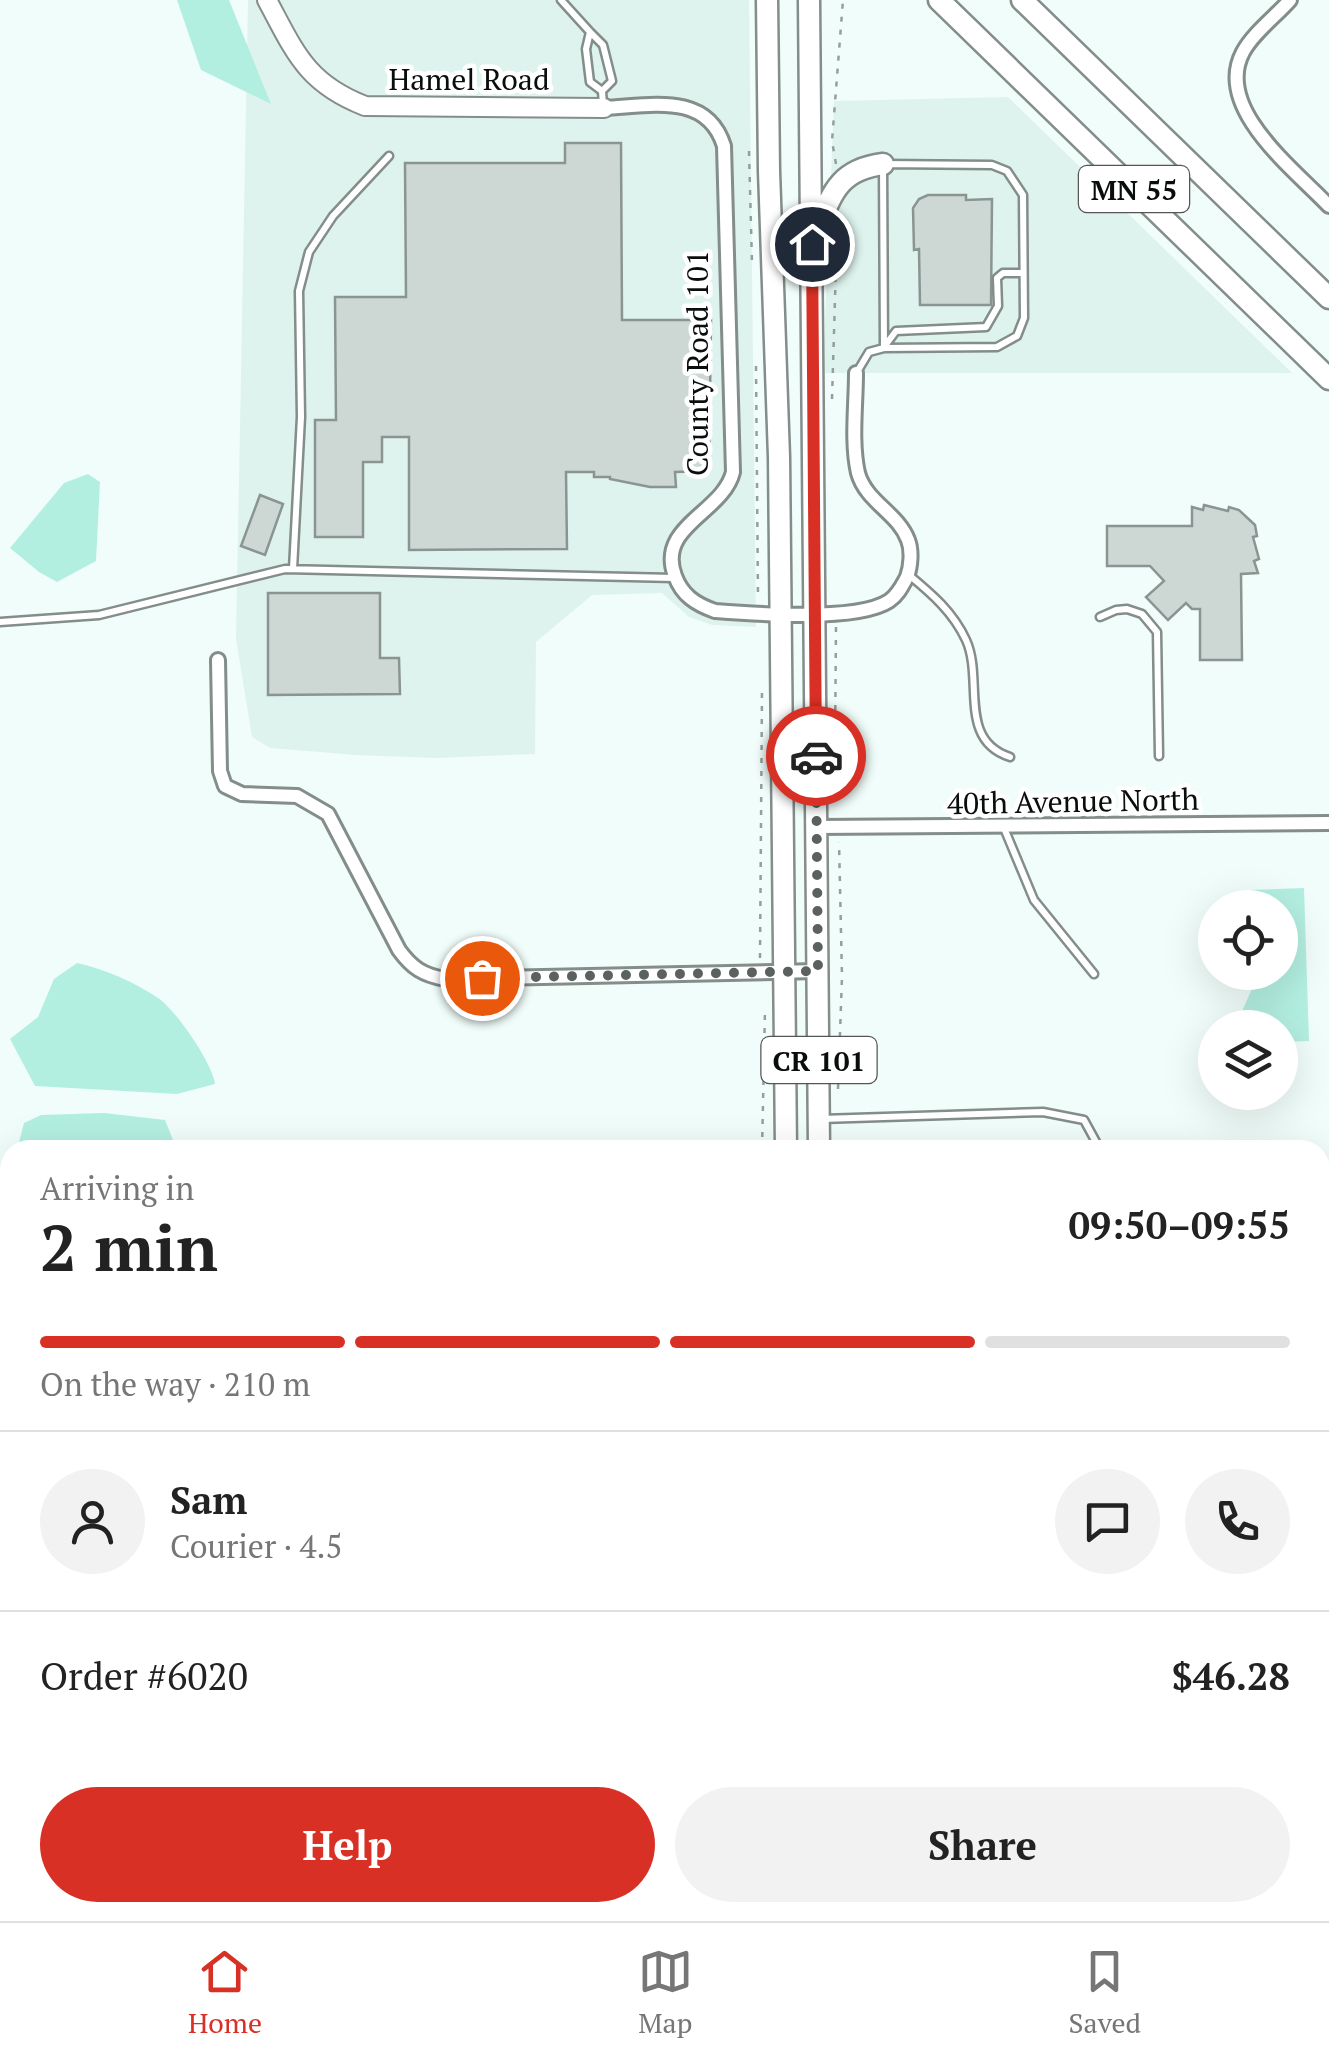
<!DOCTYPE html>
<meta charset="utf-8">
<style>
body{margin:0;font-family:"PT Serif",serif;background:#f2f2f2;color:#222;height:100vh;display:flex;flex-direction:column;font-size:38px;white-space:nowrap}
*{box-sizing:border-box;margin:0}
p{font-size:32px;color:#767676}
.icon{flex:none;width:55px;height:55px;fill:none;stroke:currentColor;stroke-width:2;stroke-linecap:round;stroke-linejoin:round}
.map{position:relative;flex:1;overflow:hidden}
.drawer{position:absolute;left:0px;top:1140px;width:1330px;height:782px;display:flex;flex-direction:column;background:#fff;border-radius:30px 30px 0 0;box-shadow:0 10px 40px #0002}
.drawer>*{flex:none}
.fabs{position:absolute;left:1198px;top:890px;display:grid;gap:20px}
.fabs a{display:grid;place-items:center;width:100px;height:100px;border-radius:50%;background:#fff;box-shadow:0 10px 40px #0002;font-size:50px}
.pin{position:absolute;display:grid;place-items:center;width:85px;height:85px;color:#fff;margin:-42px;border:5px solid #fff;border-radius:50%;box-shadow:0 2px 10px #0007}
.courier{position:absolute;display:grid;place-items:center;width:100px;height:100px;margin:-50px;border:8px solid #d93025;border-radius:50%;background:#fff;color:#222;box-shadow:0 2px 12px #0007}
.headline em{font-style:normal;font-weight:700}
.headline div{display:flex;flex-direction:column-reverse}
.headline{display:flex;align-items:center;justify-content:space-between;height:170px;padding:0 40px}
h1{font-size:65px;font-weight:700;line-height:75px}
.bar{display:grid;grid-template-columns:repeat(4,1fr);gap:15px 10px;align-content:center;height:120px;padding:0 40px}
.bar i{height:12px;border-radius:8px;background:#e0e0e0}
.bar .selected{background:#d93025}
.bar p{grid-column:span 4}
.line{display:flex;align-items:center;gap:25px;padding:0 40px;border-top:2px solid #e0e0e0}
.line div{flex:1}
.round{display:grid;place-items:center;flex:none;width:105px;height:105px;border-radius:52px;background:#f2f2f2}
.primary-button{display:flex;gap:20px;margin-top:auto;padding:20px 40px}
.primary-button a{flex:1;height:115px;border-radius:60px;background:#d93025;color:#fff;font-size:40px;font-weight:700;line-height:115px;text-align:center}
.primary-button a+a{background:#f2f2f2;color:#222}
.menu{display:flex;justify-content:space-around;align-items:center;height:140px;border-top:2px solid #e0e0e0;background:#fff;font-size:28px;color:#767676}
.menu a{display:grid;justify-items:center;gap:5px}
.menu .selected{color:#d93025}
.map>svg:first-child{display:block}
</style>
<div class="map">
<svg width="1329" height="1921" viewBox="0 0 1329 1921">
<rect width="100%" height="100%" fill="#f1fdfa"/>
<path fill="#dff3ee" d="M248 0H749L756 627 712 625 689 617 662 593 592 595 536 642 535 754 435 758 356 755 270 748 252 737 236 639Z
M1008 97 1292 373H823L834 101Z"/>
<path fill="#f4c9ba" d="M10 1572V1912L309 1913 303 1921H0V1585Z"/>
<path fill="#b3efe1" d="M177 0H229L271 104 201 70Z
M88 474 100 482 96 561 57 582 39 572 10 548 64 483Z
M1304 888 1309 1041 1280 1042V1028L1235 1027 1259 973 1280 972V908L1255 907 1249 890Z
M77 963C104 969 135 982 158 998 176 1010 213 1064 215 1084L177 1094 35 1086 10 1039 38 1017 54 979Z
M104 1113 165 1120 177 1150H17L24 1123 41 1115Z"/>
<path fill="#cdd8d5" stroke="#8a9592" stroke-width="2.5" d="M565 143H621L622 320H711L709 471 675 472 676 487H650L610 479V477H594V472H566L567 549 409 550V437H382V462H363V537H315V420H336L335 297H406L405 163H565Z
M928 195H966V200L992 199 991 305H920L919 249 914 250 913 208 919 199Z
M260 495 283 504 265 555 241 546Z
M1204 505 1228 511 1229 507 1239 510 1255 525 1257 536 1253 537 1259 559 1254 561 1258 573 1241 574 1242 660H1200V609H1192L1186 603 1168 620 1146 597 1164 581 1150 566H1107V526H1192V507L1203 510Z
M268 593H380V658H399L400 694 268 695Z"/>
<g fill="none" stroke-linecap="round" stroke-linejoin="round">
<defs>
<path id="lane" d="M561 0 590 32
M602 91 612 81 603 45 590 32 586 49 590 82 602 91 603 105
M884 347 896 331 986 327 998 306 997 278 1003 273H1023
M857 372 869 352 884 348 997 347 1017 336 1024 318 1023 195 1007 171 992 165 883 164 884 348
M293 569 301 417 299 291 309 252 333 216 389 156
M909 575C932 594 953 612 966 640 984 679 957 740 1010 757
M1100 617 1116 610 1127 609 1142 614 1157 632 1159 756
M0 622 99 615 285 569 674 578
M1004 828 1034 900 1094 974
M821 1119 1043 1112 1084 1120 1096 1142V1150
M1320 1436H1329
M1320 1818 1329 1817
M327 1921 333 1912"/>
<path id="street" d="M1290 0C1276 16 1253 33 1243 52 1213 108 1295 170 1329 206
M604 108C649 106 707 91 724 146L733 472C723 513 656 526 675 576 682 595 695 604 715 611 754 614 857 622 889 601 898 595 902 586 907 577 911 566 912 550 908 540 898 513 866 502 858 473 851 442 856 405 856 373
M218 660 220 771 225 786 242 794 297 796 328 814 399 950C412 968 423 975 445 979L818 971
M817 827 1329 823
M0 1285 10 1289
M1320 1584H1329"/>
<path id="secondary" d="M267 0C295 52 306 83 365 106L604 108
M0 1495 10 1502
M612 1912 625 1921
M643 1912 656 1921"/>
<path id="primary" d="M767 0 769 171 779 457 786 1150
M809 0 819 1150
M939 0 1329 379
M1022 0 1329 298
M814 237C831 198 835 170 883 164
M791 1912V1921
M826 1912V1921"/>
</defs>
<use href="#lane" stroke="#838d8a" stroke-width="11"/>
<use href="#street" stroke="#838d8a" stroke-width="18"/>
<use href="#secondary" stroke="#838d8a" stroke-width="22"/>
<use href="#primary" stroke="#838d8a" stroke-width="25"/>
<path stroke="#959e9c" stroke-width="2.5" stroke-dasharray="5 8" stroke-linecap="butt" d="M749 151 752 263
M836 164 832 141 843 0
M756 366 758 598
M832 399 837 232
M835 749 836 627
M760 958 762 691
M838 1089 842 977 839 842
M762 1150 765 1010
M0 1520 10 1527
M111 1912 117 1921
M580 1912 592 1921
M678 1912 691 1921
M312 1921 317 1912
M768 1921 769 1912"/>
<use href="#lane" stroke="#fff" stroke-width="6"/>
<use href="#street" stroke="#fff" stroke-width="12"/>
<use href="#secondary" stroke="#fff" stroke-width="18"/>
<use href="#primary" stroke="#fff" stroke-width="20"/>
</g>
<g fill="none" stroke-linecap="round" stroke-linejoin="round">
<path stroke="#5a615f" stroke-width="10" stroke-dasharray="0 18" d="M482 978 818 971 816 756"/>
<path stroke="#d93025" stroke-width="12" d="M812 244 816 756"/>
</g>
<g text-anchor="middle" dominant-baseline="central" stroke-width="9" stroke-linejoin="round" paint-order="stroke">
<g fill="#fff" stroke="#535655" stroke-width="2.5">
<rect x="1079" y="166" width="110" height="46" rx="8"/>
<rect x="761.5" y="1037" width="115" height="46" rx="8"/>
</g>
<g font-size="28" font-weight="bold" fill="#090d0c">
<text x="1134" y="189">MN 55</text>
<text x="819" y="1060">CR 101</text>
</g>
<g font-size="30" fill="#090d0c" stroke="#fff">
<text x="469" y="79">Hamel Road</text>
<text transform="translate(697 363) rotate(-90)">County Road 101</text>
<text transform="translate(1073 801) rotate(-1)">40th Avenue North</text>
</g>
</g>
</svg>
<div class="fabs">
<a><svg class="icon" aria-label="locate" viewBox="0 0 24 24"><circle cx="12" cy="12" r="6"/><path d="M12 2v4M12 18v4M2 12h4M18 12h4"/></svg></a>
<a><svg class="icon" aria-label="layers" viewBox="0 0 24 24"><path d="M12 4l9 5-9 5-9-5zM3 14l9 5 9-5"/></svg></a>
</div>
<div class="pin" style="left:482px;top:978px;background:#ea580c"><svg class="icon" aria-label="bag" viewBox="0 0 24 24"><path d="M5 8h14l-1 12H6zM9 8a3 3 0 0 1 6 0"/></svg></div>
<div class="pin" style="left:812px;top:244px;background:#1f2937"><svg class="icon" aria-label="home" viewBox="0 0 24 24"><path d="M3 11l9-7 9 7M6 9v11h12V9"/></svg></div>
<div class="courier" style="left:816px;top:756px"><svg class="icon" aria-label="car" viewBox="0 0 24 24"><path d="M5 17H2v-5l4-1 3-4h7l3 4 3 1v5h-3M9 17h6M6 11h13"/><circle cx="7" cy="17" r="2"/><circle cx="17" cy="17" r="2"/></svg></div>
<section class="drawer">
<div class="headline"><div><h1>2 min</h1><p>Arriving in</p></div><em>09:50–09:55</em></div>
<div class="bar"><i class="selected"></i><i class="selected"></i><i class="selected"></i><i></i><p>On the way · 210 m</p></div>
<div class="line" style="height:180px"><a class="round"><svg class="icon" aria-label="person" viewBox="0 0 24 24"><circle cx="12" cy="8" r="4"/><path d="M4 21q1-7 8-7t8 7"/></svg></a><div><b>Sam</b><p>Courier · 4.5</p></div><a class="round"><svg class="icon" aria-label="chat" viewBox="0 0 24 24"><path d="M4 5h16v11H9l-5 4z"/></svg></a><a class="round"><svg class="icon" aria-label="phone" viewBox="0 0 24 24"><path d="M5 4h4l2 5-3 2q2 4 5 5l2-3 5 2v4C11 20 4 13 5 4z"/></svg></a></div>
<div class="line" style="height:130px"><div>Order #6020</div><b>$46.28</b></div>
<div class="primary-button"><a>Help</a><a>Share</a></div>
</section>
</div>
<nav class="menu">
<a class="selected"><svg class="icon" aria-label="home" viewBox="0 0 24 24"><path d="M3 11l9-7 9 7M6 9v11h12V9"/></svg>Home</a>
<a><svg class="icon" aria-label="map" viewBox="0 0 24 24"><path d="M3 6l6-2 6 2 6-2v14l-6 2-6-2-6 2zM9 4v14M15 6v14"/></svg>Map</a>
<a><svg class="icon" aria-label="saved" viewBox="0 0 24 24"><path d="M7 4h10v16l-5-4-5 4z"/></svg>Saved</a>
</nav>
